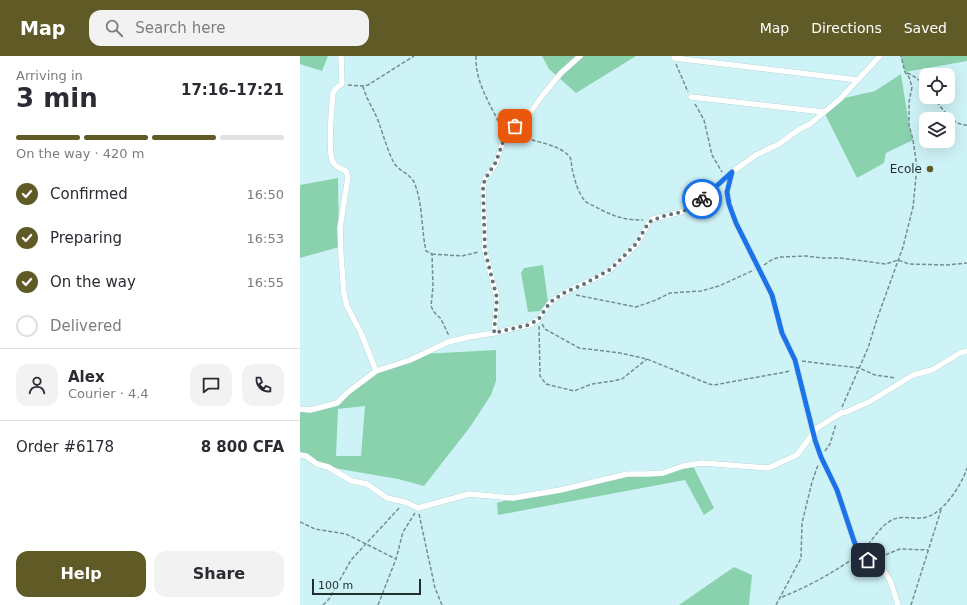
<!DOCTYPE html>
<meta charset="utf-8">
<style>
body{margin:0;font-family:"DejaVu Sans",sans-serif;background:#f2f2f3;color:#2b2b33;height:100vh;display:flex;flex-direction:column;font-size:15px;white-space:nowrap}
*{box-sizing:border-box;margin:0}
p{font-size:13px;color:#7c7c81}
.icon{flex:none;width:22px;height:22px;fill:none;stroke:currentColor;stroke-width:2;stroke-linecap:round;stroke-linejoin:round}
.map{position:relative;flex:1;overflow:hidden}
.panel{display:flex;flex-direction:column;background:#fff;width:300px}
.panel>*{flex:none}
.buttons{position:absolute;left:619px;top:12px;display:grid;gap:8px}
.buttons a{display:grid;place-items:center;width:36px;height:36px;border-radius:8px;background:#fff;box-shadow:0 4px 16px #0002;font-size:20px}
.scale{position:absolute;left:12px;bottom:10px;width:109px;box-sizing:border-box;padding-left:4px;border:2px solid #212f30;border-top:0;font-size:11px;line-height:14px;white-space:nowrap;color:#212f30;-webkit-text-stroke:3px #cef3f6;paint-order:stroke}
.pin{position:absolute;display:grid;place-items:center;width:34px;height:34px;color:#fff;margin:-17px;border-radius:8px;box-shadow:0 2px 6px #0006}
.courier{position:absolute;display:grid;place-items:center;width:40px;height:40px;margin:-20px;border:3px solid #1a73e8;border-radius:50%;background:#fff;color:#222;box-shadow:0 1px 5px #0007}
.summary em{font-style:normal;font-weight:700}
.summary div{display:flex;flex-direction:column-reverse}
.summary{display:flex;align-items:center;justify-content:space-between;height:68px;padding:0 16px}
h1{font-size:26px;font-weight:700;line-height:30px}
.bar{display:grid;grid-template-columns:repeat(4,1fr);gap:6px 4px;align-content:center;height:48px;padding:0 16px}
.bar i{height:5px;border-radius:3px;background:#e1e1e2}
.bar .active{background:#605a27}
.bar p{grid-column:span 4}
.line{display:flex;align-items:center;gap:10px;padding:0 16px;border-top:1px solid #e1e1e2}
.line div{flex:1}
.round{display:grid;place-items:center;flex:none;width:42px;height:42px;border-radius:12px;background:#f2f2f3}
ol{padding:0 16px;list-style:none}
li{display:flex;align-items:center;gap:12px;height:44px}
li p{margin-inline-start:auto}
li .icon{padding:4px;border-radius:50%;background:#605a27;color:#fff;stroke-width:4}
li:last-child{color:#7c7c81}
li i{width:22px;height:22px;border:2px solid #e1e1e2;border-radius:50%}
.button{display:flex;gap:8px;margin-top:auto;padding:8px 16px}
.button a{flex:1;height:46px;border-radius:12px;background:#605a27;color:#fff;font-size:16px;font-weight:700;line-height:46px;text-align:center}
.button a+a{background:#f2f2f3;color:#2b2b33}
header{display:flex;align-items:center;gap:24px;box-sizing:border-box;height:56px;padding:0 20px;background:#605a27;color:#fff}
header strong{font-size:19px}
nav{display:flex;gap:22px;margin-inline-start:auto;font-size:14px}
.search{width:280px;height:36px;background:#f2f2f3;display:flex;align-items:center;gap:10px;box-sizing:border-box;padding:0 14px;border-radius:12px;color:#7c7c81;font-size:15px}
main{display:flex;flex:1;min-height:0}
.map>svg:first-child{display:block}
</style>
<header>
<strong>Map</strong>
<div class="search"><svg class="icon" aria-label="search" viewBox="0 0 24 24"><circle cx="10" cy="10" r="6"/><path d="M15 15l6 6"/></svg>Search here</div>
<nav><a>Map</a><a>Directions</a><a>Saved</a></nav>
</header>
<main>
<section class="panel">
<div class="summary"><div><h1>3 min</h1><p>Arriving in</p></div><em>17:16–17:21</em></div>
<div class="bar"><i class="active"></i><i class="active"></i><i class="active"></i><i></i><p>On the way · 420 m</p></div>
<ol>
<li><svg class="icon" aria-label="check" viewBox="0 0 24 24"><path d="M5 12l5 5 9-10"/></svg>Confirmed<p>16:50</p></li>
<li><svg class="icon" aria-label="check" viewBox="0 0 24 24"><path d="M5 12l5 5 9-10"/></svg>Preparing<p>16:53</p></li>
<li><svg class="icon" aria-label="check" viewBox="0 0 24 24"><path d="M5 12l5 5 9-10"/></svg>On the way<p>16:55</p></li>
<li><i></i>Delivered</li>
</ol>
<div class="line" style="height:72px"><a class="round"><svg class="icon" aria-label="person" viewBox="0 0 24 24"><circle cx="12" cy="8" r="4"/><path d="M4 21q1-7 8-7t8 7"/></svg></a><div><b>Alex</b><p>Courier · 4.4</p></div><a class="round"><svg class="icon" aria-label="chat" viewBox="0 0 24 24"><path d="M4 5h16v11H9l-5 4z"/></svg></a><a class="round"><svg class="icon" aria-label="phone" viewBox="0 0 24 24"><path d="M5 4h4l2 5-3 2q2 4 5 5l2-3 5 2v4C11 20 4 13 5 4z"/></svg></a></div>
<div class="line" style="height:52px"><div>Order #6178</div><b>8 800 CFA</b></div>
<div class="button"><a>Help</a><a>Share</a></div>
</section>
<div class="map">
<svg width="667" height="549" viewBox="0 0 667 549">
<rect width="100%" height="100%" fill="#cef3f6"/>
<path fill="#8ad1ad" fill-rule="evenodd" d="M0 0H28L22 15 0 8Z
M242 0H336L276 37 249 13Z
M601 0H667V5L605 16Z
M601 18 609 69 613 84 586 97 584 107 557 122 524 56 540 43 575 35Z
M38 122 39 191 0 202V129Z
M243 209 248 246 240 255 228 256 221 217 224 212Z
M196 294V325L191 339 170 371 124 430 98 423 28 411 0 399V353L37 347 72 317 122 298ZM65 350 61 400H36L38 353Z
M392 408 414 452 404 459 385 424 198 459 197 447 213 442 327 418H347Z
M434 511 452 519 449 549H379Z"/>
<g fill="none" stroke-linecap="round" stroke-linejoin="round">
<defs>
<path id="minor" d="M41 0 42 28 36 32 33 37C32 50 27 96 33 106 35 111 41 113 46 115L48 121 40 172 41 200 44 238 47 250 61 277 76 315
M374 2 558 24
M391 41 524 56
M432 116 427 136 429 148 436 167 472 239 482 277 495 304 515 384 521 401 537 434 554 485 559 498 568 504 578 507 582 512 590 524 598 549
M194 277 197 242 185 195 183 131 185 123 196 107 205 79 230 57 242 40 261 17 280 0
M0 353 10 354 37 347 48 336 76 315 110 304 148 286 169 281 194 277 229 269 238 264 249 248 253 244 264 237 302 219 311 213 337 188 349 166 353 163 381 156 394 150 432 116 456 99 479 88 498 74 510 68 540 43 580 0
M0 399 6 400 17 408 28 411 52 425 67 428 87 442 105 446 118 452 169 438 213 442 260 434 327 418H347L363 417 383 410 402 407 468 412 497 399 517 372 530 364 541 357 546 356 569 346 613 319 632 314 660 297 667 295"/>
</defs>
<use href="#minor" stroke="#a1c5c7" stroke-width="6"/>
<path stroke="#748e90" stroke-width="1.5" stroke-dasharray="4 2" stroke-linecap="butt" d="M176 0C175 27 191 49 202 73
M376 8 388 36
M607 17C615 20 621 25 626 32
M48 29 63 30 68 29 114 0
M63 30C66 44 76 56 80 70 84 81 88 96 94 107 99 115 110 118 114 126 123 147 121 172 126 195L132 198 133 231 131 250 134 256 141 263 149 280
M633 41C641 51 653 70 667 69
M395 48 404 64 412 99 422 116
M215 77C231 87 256 86 269 100 272 104 271 107 272 112 274 122 278 138 286 146 308 157 317 164 343 164
M132 198 162 200 179 196
M464 209 473 203 481 201 506 200 523 202H540L586 208 598 204 609 208 647 209 667 207
M276 239 336 251 356 244 370 237 401 235 419 230 454 214
M242 268 245 273 279 292 320 297 347 303 409 328 414 329 491 315
M239 270 240 320 246 328 274 335 292 328 313 325 322 323 347 303
M502 305 559 312 575 319 596 322
M542 351 568 292 577 263 603 191 613 151 617 111 613 84 609 69V46L612 31 609 21 605 16 601 0
M525 395 530 388 536 368
M119 458 135 532 142 549
M0 466 15 473 46 478 96 503
M564 493C573 484 580 470 592 464 602 459 611 463 622 462 641 461 662 429 667 412
M580 501 600 493 628 494
M482 541C507 531 531 518 554 502
M23 549 29 543 51 504 100 451
M78 549 96 503 103 476 115 457
M476 549 501 502 502 467 512 426 518 409
M611 549 641 454"/>
<use href="#minor" stroke="#fff" stroke-width="5.5"/>
</g>
<g fill="none" stroke-linecap="round" stroke-linejoin="round">
<path stroke="#5e7475" stroke-width="4" stroke-dasharray="0 7.2" d="M215 70 205 80 196 106 185 123 183 131 185 195 197 242 194 277 228 269 238 264 249 248 253 244 264 237 286 227 311 213 336 188 349 166 353 164 364 160 381 156 394 150 402 143"/>
<path stroke="#1a73e8" stroke-width="5" d="M402 143 432 116 427 136 429 148 436 167 472 239 482 277 495 304 515 384 521 401 537 434 554 485 559 498 568 504"/>
</g>
<circle fill="#605a27" stroke="#cef3f6" stroke-width="1.5" cx="630" cy="113" r="4"/>
<g text-anchor="middle" dominant-baseline="central" stroke-width="3" stroke-linejoin="round" paint-order="stroke">
<g font-size="12" fill="#212f30" stroke="#cef3f6" text-anchor="end">
<text x="622" y="113">Ecole</text>
</g>
</g>
</svg>
<div class="buttons">
<a><svg class="icon" aria-label="locate" viewBox="0 0 24 24"><circle cx="12" cy="12" r="6"/><path d="M12 2v4M12 18v4M2 12h4M18 12h4"/></svg></a>
<a><svg class="icon" aria-label="layers" viewBox="0 0 24 24"><path d="M12 4l9 5-9 5-9-5zM3 14l9 5 9-5"/></svg></a>
</div>
<div class="scale">100 m</div>
<div class="pin" style="left:215px;top:70px;background:#ea580c"><svg class="icon" aria-label="bag" viewBox="0 0 24 24"><path d="M5 8h14l-1 12H6zM9 8a3 3 0 0 1 6 0"/></svg></div>
<div class="pin" style="left:568px;top:504px;background:#1f2937"><svg class="icon" aria-label="home" viewBox="0 0 24 24"><path d="M3 11l9-7 9 7M6 9v11h12V9"/></svg></div>
<div class="courier" style="left:402px;top:143px"><svg class="icon" aria-label="bike" viewBox="0 0 24 24"><circle cx="6" cy="16" r="4"/><circle cx="18" cy="16" r="4"/><path d="M6 16l4-8h5l3 8M10 8l3 8H6M13 5h3"/></svg></div>
</div>
</main>
